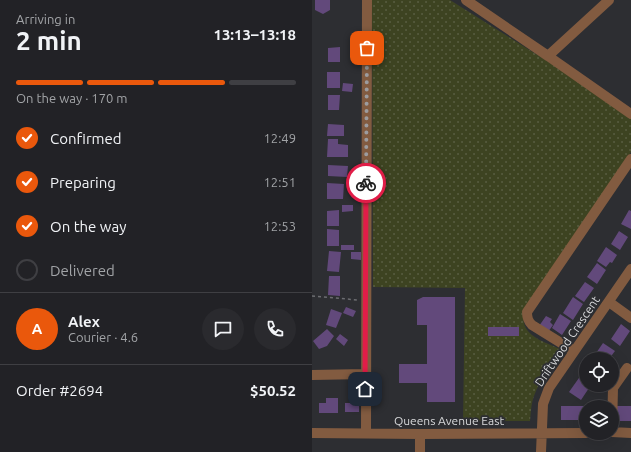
<!DOCTYPE html>
<meta charset="utf-8">
<style>
body{margin:0;font-family:Ubuntu,sans-serif;background:#2a2a2e;color:#f1f3f6;height:100vh;display:flex;flex-direction:column;font-size:15px;white-space:nowrap}
*{box-sizing:border-box;margin:0}
p{font-size:13px;color:#a2a4a7}
.icon{flex:none;width:22px;height:22px;fill:none;stroke:currentColor;stroke-width:2;stroke-linecap:round;stroke-linejoin:round}
.map{position:relative;flex:1;overflow:hidden}
.drawer{display:flex;flex-direction:column;background:#222226;width:312px}
.drawer>*{flex:none}
.controls{position:absolute;left:267px;top:352px;display:grid;gap:8px}
.controls a{display:grid;place-items:center;width:40px;height:40px;border-radius:50%;background:#222226;box-shadow:0 4px 16px #0002,0 0 0 1px #3f3f43;font-size:20px}
.pin{position:absolute;display:grid;place-items:center;width:34px;height:34px;color:#fff;margin:-17px;border-radius:8px;box-shadow:0 2px 6px #0006}
.courier{position:absolute;display:grid;place-items:center;width:40px;height:40px;margin:-20px;border:3px solid #e11d48;border-radius:50%;background:#fff;color:#222;box-shadow:0 1px 5px #0007}
.summary em{font-style:normal;font-weight:700}
.summary div{display:flex;flex-direction:column-reverse}
.summary{display:flex;align-items:center;justify-content:space-between;height:68px;padding:0 16px}
h1{font-size:26px;font-weight:700;line-height:30px}
.bar{display:grid;grid-template-columns:repeat(4,1fr);gap:6px 4px;align-content:center;height:48px;padding:0 16px}
.bar i{height:5px;border-radius:3px;background:#3f3f43}
.bar .active{background:#ea580c}
.bar p{grid-column:span 4}
.line{display:flex;align-items:center;gap:10px;padding:0 16px;border-top:1px solid #3f3f43}
.line div{flex:1}
.round{display:grid;place-items:center;flex:none;width:42px;height:42px;border-radius:21px;background:#2a2a2e}
ol{padding:0 16px;list-style:none}
li{display:flex;align-items:center;gap:12px;height:44px}
li p{margin-inline-start:auto}
li .icon{padding:4px;border-radius:50%;background:#ea580c;color:#fff;stroke-width:4}
li:last-child{color:#a2a4a7}
li i{width:22px;height:22px;border:2px solid #3f3f43;border-radius:50%}
main{display:flex;flex:1;min-height:0}
.map>svg:first-child{display:block}
</style>
<main>
<section class="drawer">
<div class="summary"><div><h1>2 min</h1><p>Arriving in</p></div><em>13:13–13:18</em></div>
<div class="bar"><i class="active"></i><i class="active"></i><i class="active"></i><i></i><p>On the way · 170 m</p></div>
<ol>
<li><svg class="icon" aria-label="check" viewBox="0 0 24 24"><path d="M5 12l5 5 9-10"/></svg>Confirmed<p>12:49</p></li>
<li><svg class="icon" aria-label="check" viewBox="0 0 24 24"><path d="M5 12l5 5 9-10"/></svg>Preparing<p>12:51</p></li>
<li><svg class="icon" aria-label="check" viewBox="0 0 24 24"><path d="M5 12l5 5 9-10"/></svg>On the way<p>12:53</p></li>
<li><i></i>Delivered</li>
</ol>
<div class="line" style="height:72px"><b class="round" style="background:#ea580c;color:#fff">A</b><div><b>Alex</b><p>Courier · 4.6</p></div><a class="round"><svg class="icon" aria-label="chat" viewBox="0 0 24 24"><path d="M4 5h16v11H9l-5 4z"/></svg></a><a class="round"><svg class="icon" aria-label="phone" viewBox="0 0 24 24"><path d="M5 4h4l2 5-3 2q2 4 5 5l2-3 5 2v4C11 20 4 13 5 4z"/></svg></a></div>
<div class="line" style="height:52px"><div>Order #2694</div><b>$50.52</b></div>
</section>
<div class="map">
<svg width="319" height="452" viewBox="0 0 319 452">
<defs>
<pattern id="park-dots" width="8" height="8" patternUnits="userSpaceOnUse"><rect width="8" height="8" fill="#3d4321"/><path d="M2 2h.1M6 6h.1" fill="none" stroke="#585d41" stroke-width="1.8" stroke-linecap="round"/></pattern>
</defs>
<rect width="100%" height="100%" fill="#2d2e32"/>
<path fill="url(#park-dots)" d="M60 0H138L235 61 319 117V152L213 310C212 314 211 319 212 323 215 338 238 344 250 350 241 364 228 379 222 396 219 404 219 412 218 421H151L153 288 61 287Z"/>
<path fill="#62497b" d="M3 0H18V10L11 14 3 10Z
M28 47V62H16V48Z
M15 72H28V88H15Z
M31 83 41 84 40 92 30 91Z
M16 95H28L27 110H16Z
M16 124 32 125V136H15Z
M16 139H26V144L36 145V157H15Z
M16 165 36 166 35 177 16 176Z
M15 183 32 184 31 199H15Z
M30 205H41V211L30 212Z
M27 210V226H15V211Z
M317 210 319 211V229L309 224Z
M15 229 27 230V246H15Z
M307 231 316 237 308 250 299 244Z
M29 245H42V250H29Z
M294 247 305 255 300 263 298 262 294 267 285 261Z
M17 251 29 252 27 272 15 271Z
M39 252H49V260L39 259Z
M285 263 294 270 285 284 275 277Z
M17 276H28V296L16 295Z
M273 282 282 288 272 302 263 296Z
M111 297H143V402H115V383H87V364H115V325H105V300Z
M261 297 271 304 261 320 251 313Z
M34 307 44 311 41 317 31 313Z
M19 309 30 313 24 328 14 325Z
M248 314 259 321 250 335 240 328Z
M234 316 240 319 238 322 241 325 236 332 227 326Z
M309 324 318 331 308 346 299 339Z
M176 327H207V336H176Z
M15 329 22 336 15 346 7 349 1 341Z
M28 334 36 340 32 346 24 339Z
M291 343 303 351 297 359H280Z
M274 368V385H279L269 400 257 392Z
M14 398H26V413H7V403H14Z
M33 403H47V412H33Z
M249 406H274V420H249Z
M305 406H319V421H305Z"/>
<g fill="none" stroke-linecap="round" stroke-linejoin="round">
<path stroke="#6c6d71" stroke-width="1.5" stroke-dasharray="3 3" stroke-linecap="butt" d="M0 296 46 300"/>
<path stroke="#825b40" stroke-width="10" d="M154 0 236 56
M297 0 236 56 319 114
M297 302 319 318
M262 351 220 325C216 321 215 318 215 312L319 159
M0 375 53 374
M300 430 301 388 315 368
M300 432 319 433
M0 433 108 434 274 433
M54 433 55 0
M108 452V434
M229 452 231 404 237 388 319 269"/>
</g>
<g fill="none" stroke-linecap="round" stroke-linejoin="round">
<path stroke="#9c9c9f" stroke-width="4" stroke-dasharray="0 7.2" d="M54 183 55 48"/>
<path stroke="#e11d48" stroke-width="5" d="M53 389 54 183"/>
</g>
<g text-anchor="middle" dominant-baseline="central" stroke-width="3.5" stroke-linejoin="round" paint-order="stroke">
<g font-size="12" fill="#d7d8da" stroke="#2d2e32">
<text transform="translate(255 341) rotate(-56)">Driftwood Crescent</text>
<text x="137" y="420">Queens Avenue East</text>
</g>
</g>
</svg>
<div class="controls">
<a><svg class="icon" aria-label="locate" viewBox="0 0 24 24"><circle cx="12" cy="12" r="6"/><path d="M12 2v4M12 18v4M2 12h4M18 12h4"/></svg></a>
<a><svg class="icon" aria-label="layers" viewBox="0 0 24 24"><path d="M12 4l9 5-9 5-9-5zM3 14l9 5 9-5"/></svg></a>
</div>
<div class="pin" style="left:55px;top:48px;background:#ea580c"><svg class="icon" aria-label="bag" viewBox="0 0 24 24"><path d="M5 8h14l-1 12H6zM9 8a3 3 0 0 1 6 0"/></svg></div>
<div class="pin" style="left:53px;top:389px;background:#1f2937"><svg class="icon" aria-label="home" viewBox="0 0 24 24"><path d="M3 11l9-7 9 7M6 9v11h12V9"/></svg></div>
<div class="courier" style="left:54px;top:183px"><svg class="icon" aria-label="bike" viewBox="0 0 24 24"><circle cx="6" cy="16" r="4"/><circle cx="18" cy="16" r="4"/><path d="M6 16l4-8h5l3 8M10 8l3 8H6M13 5h3"/></svg></div>
</div>
</main>
